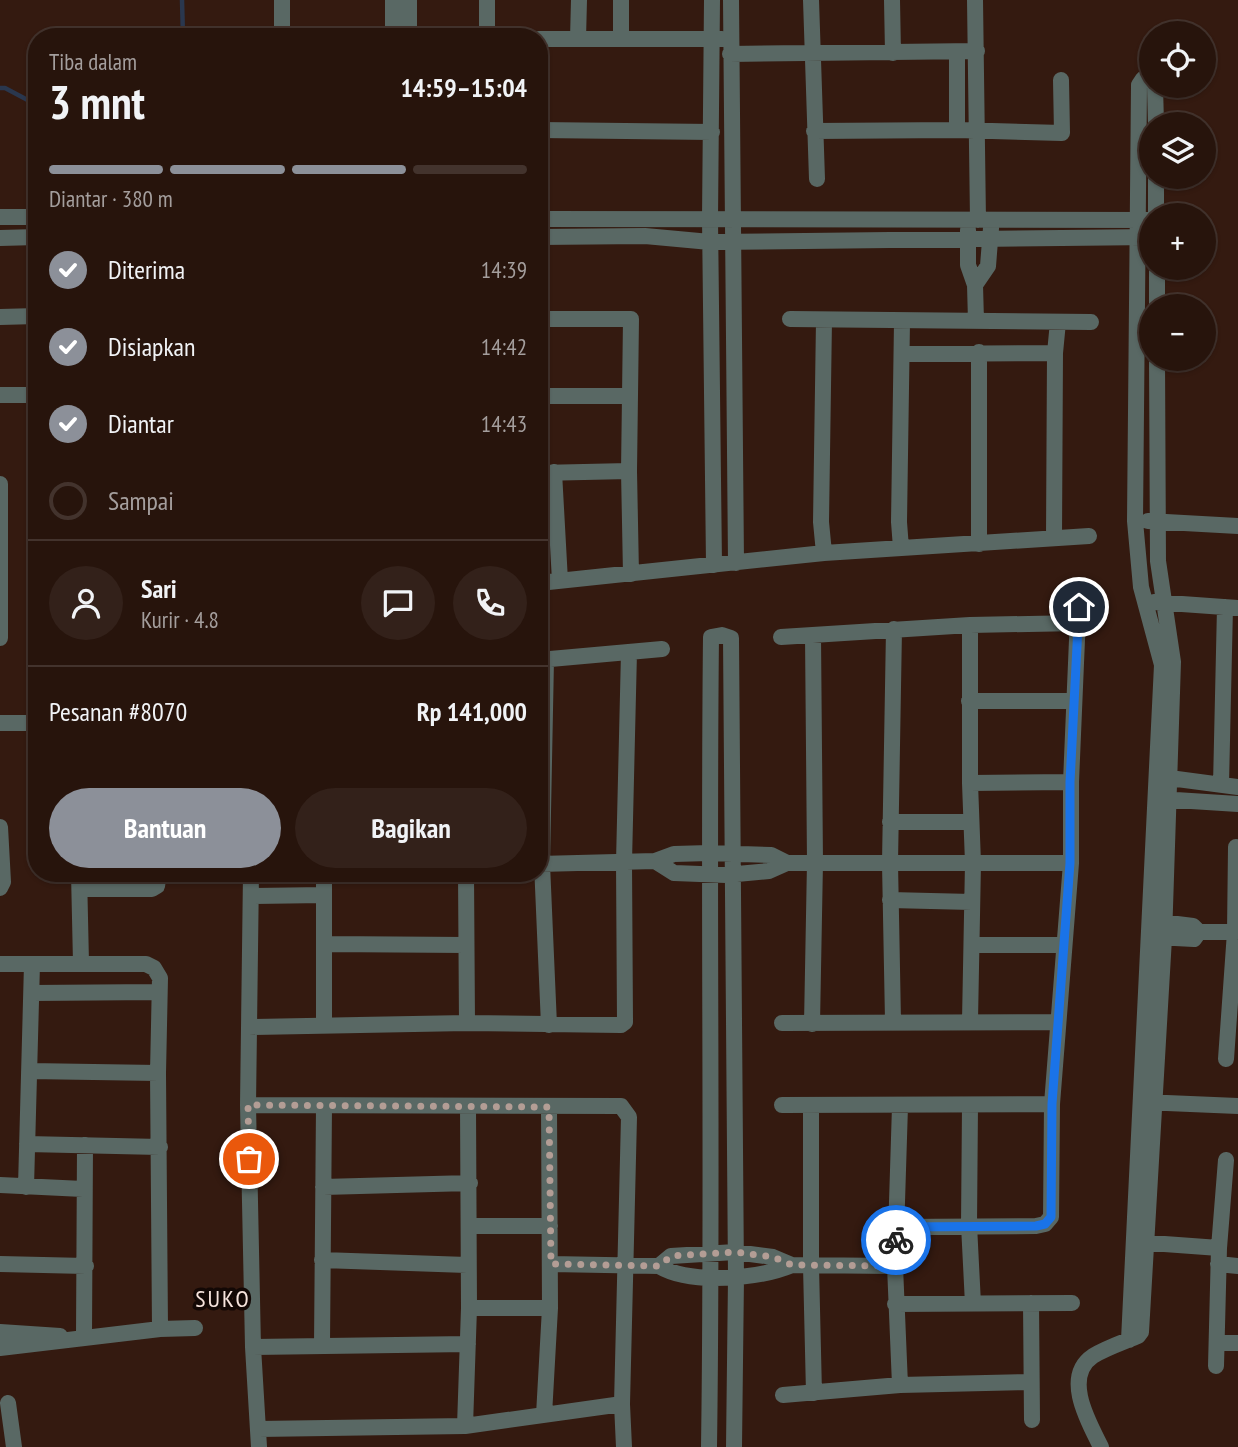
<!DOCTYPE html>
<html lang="id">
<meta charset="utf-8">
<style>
body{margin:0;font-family:"PT Sans Narrow",sans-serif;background:#33211a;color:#f1f3f6;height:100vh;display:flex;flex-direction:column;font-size:26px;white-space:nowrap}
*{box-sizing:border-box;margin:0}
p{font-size:23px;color:#a49e9d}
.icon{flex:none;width:38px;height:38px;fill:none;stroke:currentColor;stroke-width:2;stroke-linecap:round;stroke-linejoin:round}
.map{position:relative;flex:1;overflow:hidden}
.side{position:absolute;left:28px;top:28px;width:520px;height:854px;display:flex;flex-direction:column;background:#27140c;border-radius:28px;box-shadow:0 2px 5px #0004,0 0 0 2px #43332d}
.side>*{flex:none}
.controls{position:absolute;left:1139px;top:21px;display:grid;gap:14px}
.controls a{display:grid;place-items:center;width:77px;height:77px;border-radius:50%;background:#27140c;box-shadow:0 2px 5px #0004,0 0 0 2px #43332d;font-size:35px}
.pin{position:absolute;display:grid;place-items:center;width:60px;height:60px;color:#fff;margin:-30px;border:4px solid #fff;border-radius:50%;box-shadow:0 2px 7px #0007}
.courier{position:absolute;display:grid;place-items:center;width:70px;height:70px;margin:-35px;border:5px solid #1a73e8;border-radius:50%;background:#fff;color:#222;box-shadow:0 2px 9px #0007}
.headline em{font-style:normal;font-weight:700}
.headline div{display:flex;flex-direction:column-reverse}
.headline{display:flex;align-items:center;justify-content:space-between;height:119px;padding:0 21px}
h1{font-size:46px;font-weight:700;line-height:52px}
.bar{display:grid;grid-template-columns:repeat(4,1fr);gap:10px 7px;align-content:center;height:84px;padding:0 21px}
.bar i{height:9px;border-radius:5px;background:#43332d}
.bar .selected{background:#8c9099}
.bar p{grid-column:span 4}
.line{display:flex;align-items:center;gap:18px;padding:0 21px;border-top:2px solid #43332d}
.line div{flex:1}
.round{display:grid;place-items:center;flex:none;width:74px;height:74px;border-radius:37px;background:#33211a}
ol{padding:0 21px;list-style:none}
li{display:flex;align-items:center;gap:21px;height:77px}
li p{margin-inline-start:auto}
li .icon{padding:7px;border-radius:50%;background:#8c9099;color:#fff;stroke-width:4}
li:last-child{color:#a49e9d}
li i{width:38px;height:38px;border:4px solid #43332d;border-radius:50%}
.action{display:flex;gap:14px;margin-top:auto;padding:14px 21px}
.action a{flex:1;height:80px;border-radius:42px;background:#8c9099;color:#fff;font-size:28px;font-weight:700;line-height:80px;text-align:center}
.action a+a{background:#33211a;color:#f1f3f6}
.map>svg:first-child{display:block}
</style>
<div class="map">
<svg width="1238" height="1447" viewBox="0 0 1238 1447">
<rect width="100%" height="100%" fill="#341a10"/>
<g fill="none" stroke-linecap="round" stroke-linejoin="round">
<path stroke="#2a374e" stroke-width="4.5" d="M182 0 183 37
M0 88H5L37 105"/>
<path stroke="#596864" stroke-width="16" d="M393 0V37
M487 0V37
M712 0 710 219 714 565
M731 0 736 563
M811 0 817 179
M892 0 893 53
M975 0 978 220
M282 37V0
M409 37V0
M539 39H722
M578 39 579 0
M621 39V0
M957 53V130
M730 54 977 51
M1155 86 1156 124
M539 130 712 132
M814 131 957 130 1062 133 1061 80
M1156 177V215
M0 217H37
M539 219 1152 220
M968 230V265L975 285 976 321
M539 237 645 236 710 242 1152 237
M0 238 37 237
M1157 268V306
M975 285 988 266 991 228
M0 317 37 316
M539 319H631L629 471 631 574
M790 319 1091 322
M979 352V544
M902 354 1055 353
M0 395H37
M539 396H629
M554 472 560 581
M539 473 629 471
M0 484V638
M1148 521 1238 526
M1054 538 1055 353 1058 322
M901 548 899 522 902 322
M824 553 821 522 824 320
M539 583 824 553 1089 536
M1154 602 1238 608
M781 637 970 625 1079 623
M546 659 542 864 549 1025
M539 660 662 649
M969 701H1073
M0 723H37
M1162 777 1238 787
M970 783 1071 782
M1221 785 1225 607
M1160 799 1238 804
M890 822H971
M0 827 3 882 0 888
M655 861 674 873 726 875 769 871 787 863H1071
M539 864 655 861 674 854 709 853 771 855 787 863
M79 873 81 963
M251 873 248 1105 253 1347 259 1447
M324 873V1026
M466 873 467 1023
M80 889H152L157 886 159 873
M251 896 324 895
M890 900 972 902
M1153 921 1193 926 1199 932H1235
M1156 937 1194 939 1199 932
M325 944 466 945
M972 945H1064
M0 964H146L154 968 160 978 158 1073 160 1329
M32 993 158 992
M893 1021 890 863 894 629
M970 1021 973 863 970 783V625
M782 1023 1058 1022
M812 1024 815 862 813 636
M249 1027 467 1023 621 1025 625 1022 624 862 629 652
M1226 1059 1235 932 1236 847
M29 1071 158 1073
M1143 1102 1238 1106
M248 1105 621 1106 629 1117 622 1404 624 1447
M782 1105 1052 1104
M811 1105V1266L814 1393
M970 1105 969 1225 973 1304
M900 1106 895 1266 900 1385
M27 1144 160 1147
M0 1185 83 1189
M26 1187 32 964
M323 1187 470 1183
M469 1226H550
M896 1227 1036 1226 1045 1224 1051 1217 1052 1104 1071 863V782L1079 592
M1137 1242 1219 1248
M322 1260 467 1265
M0 1264 86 1266
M551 1264 659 1266C691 1285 758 1279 792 1265
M1218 1264 1238 1266
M659 1266 671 1256 735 1252 773 1257 792 1265 895 1266
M1031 1303 1032 1420
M895 1304 1072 1303
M469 1308H550
M0 1332 60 1336
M84 1337 85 1145
M1129 1340 1162 665 1141 587 1135 521 1139 85 1143 79 1152 78
M1217 1343H1238
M322 1345 324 1106
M253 1347 468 1344
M0 1348 160 1329 195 1328
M1216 1366 1219 1248 1226 1160
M783 1395 900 1385 1031 1382
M8 1403 14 1447
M544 1415 550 1308 549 1107
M465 1426 469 1308 468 1106
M258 1429 465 1426 622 1404
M709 1447C713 1177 708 907 711 637L722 635 731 638 736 1277 734 1447
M1101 1447C1089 1423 1062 1377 1093 1356 1106 1348 1124 1342 1138 1336L1141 1332 1164 938 1173 662 1158 561 1157 359"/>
</g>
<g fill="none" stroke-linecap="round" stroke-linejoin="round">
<path stroke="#b39d95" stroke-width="7" stroke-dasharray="0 12.6" d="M249 1159 248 1105 549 1107 551 1264 659 1266 671 1256 735 1252 773 1257 792 1265 895 1266 896 1240"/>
<path stroke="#1a73e8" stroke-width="9" d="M896 1240V1227L1036 1226 1045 1224 1051 1217 1052 1104 1070 863V782L1079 607"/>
</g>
<g text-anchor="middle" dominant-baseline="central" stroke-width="7" stroke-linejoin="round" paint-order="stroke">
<g font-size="24" letter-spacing="2" fill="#f7e4dd" stroke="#130805">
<text x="223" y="1298">SUKO</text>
</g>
</g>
</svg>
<div class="controls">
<a><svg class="icon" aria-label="locate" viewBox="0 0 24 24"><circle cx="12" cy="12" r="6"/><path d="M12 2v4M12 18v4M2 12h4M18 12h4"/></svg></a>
<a><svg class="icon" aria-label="layers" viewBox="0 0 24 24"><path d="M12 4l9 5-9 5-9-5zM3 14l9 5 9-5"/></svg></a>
<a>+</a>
<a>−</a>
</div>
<div class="pin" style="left:249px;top:1159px;background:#ea580c"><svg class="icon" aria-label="bag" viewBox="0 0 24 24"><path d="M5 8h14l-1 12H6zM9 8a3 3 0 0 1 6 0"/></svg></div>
<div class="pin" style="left:1079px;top:607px;background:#1f2937"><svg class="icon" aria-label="home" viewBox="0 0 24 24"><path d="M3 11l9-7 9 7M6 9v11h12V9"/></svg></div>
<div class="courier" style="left:896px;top:1240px"><svg class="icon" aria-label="bike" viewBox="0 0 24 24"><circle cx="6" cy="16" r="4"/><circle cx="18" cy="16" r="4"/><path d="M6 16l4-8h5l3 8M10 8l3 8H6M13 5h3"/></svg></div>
<section class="side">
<div class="headline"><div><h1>3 mnt</h1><p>Tiba dalam</p></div><em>14:59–15:04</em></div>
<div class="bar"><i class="selected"></i><i class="selected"></i><i class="selected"></i><i></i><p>Diantar · 380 m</p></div>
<ol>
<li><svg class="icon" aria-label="check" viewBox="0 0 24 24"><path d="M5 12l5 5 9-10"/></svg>Diterima<p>14:39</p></li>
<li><svg class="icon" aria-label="check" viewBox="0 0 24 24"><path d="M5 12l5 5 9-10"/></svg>Disiapkan<p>14:42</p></li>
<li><svg class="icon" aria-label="check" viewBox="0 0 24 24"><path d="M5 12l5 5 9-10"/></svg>Diantar<p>14:43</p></li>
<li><i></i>Sampai</li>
</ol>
<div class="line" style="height:126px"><a class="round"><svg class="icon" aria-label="person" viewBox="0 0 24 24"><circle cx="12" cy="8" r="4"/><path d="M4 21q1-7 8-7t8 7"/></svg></a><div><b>Sari</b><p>Kurir · 4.8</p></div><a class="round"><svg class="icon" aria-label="chat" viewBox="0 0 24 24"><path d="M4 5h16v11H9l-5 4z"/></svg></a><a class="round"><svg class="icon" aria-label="phone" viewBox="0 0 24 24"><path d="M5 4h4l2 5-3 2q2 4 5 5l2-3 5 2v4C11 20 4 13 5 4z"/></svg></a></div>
<div class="line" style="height:91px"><div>Pesanan #8070</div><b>Rp 141,000</b></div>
<div class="action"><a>Bantuan</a><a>Bagikan</a></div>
</section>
</div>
